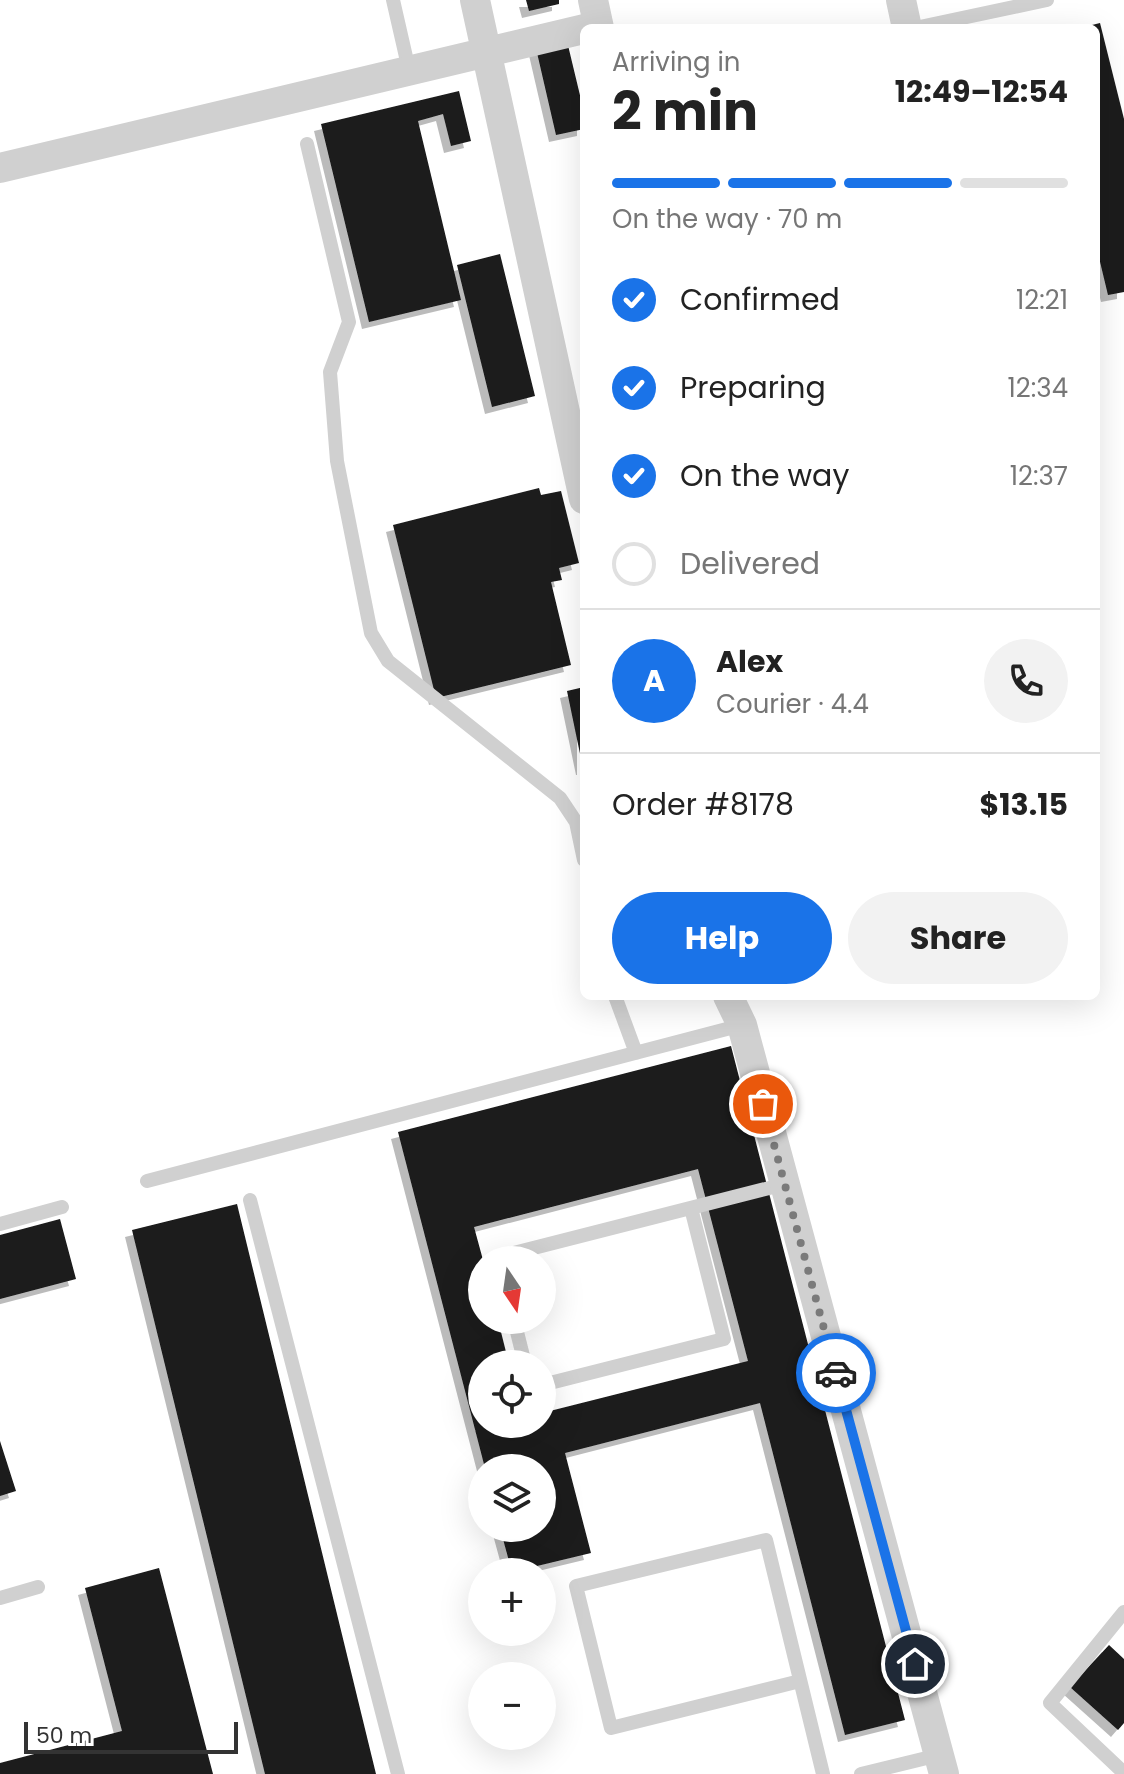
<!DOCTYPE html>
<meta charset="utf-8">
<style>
body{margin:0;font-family:Poppins,sans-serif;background:#f2f2f2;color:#222;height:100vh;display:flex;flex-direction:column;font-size:30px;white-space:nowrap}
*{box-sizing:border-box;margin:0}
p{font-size:26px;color:#767676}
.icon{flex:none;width:44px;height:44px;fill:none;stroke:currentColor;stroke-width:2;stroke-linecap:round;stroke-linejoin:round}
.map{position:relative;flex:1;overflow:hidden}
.side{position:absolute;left:580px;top:24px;width:520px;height:976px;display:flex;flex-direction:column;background:#fff;border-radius:12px;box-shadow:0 8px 32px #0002}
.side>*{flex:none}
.needle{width:52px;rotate:167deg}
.tools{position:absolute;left:468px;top:1246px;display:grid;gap:16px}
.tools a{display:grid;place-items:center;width:88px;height:88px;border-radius:50%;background:#fff;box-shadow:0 8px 32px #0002;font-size:40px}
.scale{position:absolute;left:24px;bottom:20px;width:214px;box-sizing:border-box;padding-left:8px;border:4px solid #333;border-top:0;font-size:22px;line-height:28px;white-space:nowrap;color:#333;-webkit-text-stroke:6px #fff;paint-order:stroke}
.pin{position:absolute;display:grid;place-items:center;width:68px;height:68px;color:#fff;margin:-34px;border:4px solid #fff;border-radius:50%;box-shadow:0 2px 8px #0007}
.courier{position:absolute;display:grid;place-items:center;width:80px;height:80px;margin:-40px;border:6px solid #1a73e8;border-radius:50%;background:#fff;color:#222;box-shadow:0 2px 10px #0007}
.summary em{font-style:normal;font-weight:700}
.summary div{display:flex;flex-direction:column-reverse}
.summary{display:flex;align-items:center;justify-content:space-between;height:136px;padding:0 32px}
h1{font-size:52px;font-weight:700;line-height:60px}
.bar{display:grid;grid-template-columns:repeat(4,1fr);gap:12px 8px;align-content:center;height:96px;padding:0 32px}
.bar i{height:10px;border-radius:6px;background:#e0e0e0}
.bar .current{background:#1a73e8}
.bar p{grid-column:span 4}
.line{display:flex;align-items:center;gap:20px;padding:0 32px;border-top:2px solid #e0e0e0}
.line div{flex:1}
.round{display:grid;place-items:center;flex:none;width:84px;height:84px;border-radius:42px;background:#f2f2f2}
ol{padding:0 32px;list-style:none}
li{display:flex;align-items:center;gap:24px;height:88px}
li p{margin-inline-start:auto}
li .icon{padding:8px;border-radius:50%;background:#1a73e8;color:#fff;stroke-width:4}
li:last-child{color:#767676}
li i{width:44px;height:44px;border:4px solid #e0e0e0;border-radius:50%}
.cta{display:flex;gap:16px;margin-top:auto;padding:16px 32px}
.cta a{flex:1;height:92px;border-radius:48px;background:#1a73e8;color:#fff;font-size:32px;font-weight:700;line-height:92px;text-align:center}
.cta a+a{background:#f2f2f2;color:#222}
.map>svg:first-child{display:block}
</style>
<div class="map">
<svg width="1124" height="1774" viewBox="0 0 1124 1774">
<defs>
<filter id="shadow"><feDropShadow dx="-7" dy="7" stdDeviation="0" flood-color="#0004"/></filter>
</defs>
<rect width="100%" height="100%" fill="#fff"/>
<path fill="#1a1a1a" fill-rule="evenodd" filter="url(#shadow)" d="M526 0H559V4L529 11Z
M1100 23 1124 119V292L1108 295 1096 245V28L1084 27Z
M566 37 584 112V129L556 135 535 44Z
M459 91 471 141 451 146 443 114 418 121 461 300 369 322 321 124Z
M500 254 535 396 492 407 457 265Z
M539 488 541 495 561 491 579 563 559 568 562 580 551 582 571 665 436 698 393 525Z
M584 687V768H583L567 691Z
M731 1046 905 1720 845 1735 760 1403 565 1453 591 1553 512 1572 500 1528H542V1468H485L398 1132ZM698 1169 748 1361 542 1413V1424H482V1364H509L498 1320H482L483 1260 474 1227Z
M237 1204 376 1774H265L132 1230Z
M60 1219 76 1279 0 1299V1235Z
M0 1441 16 1491 0 1496Z
M159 1568 213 1774H0V1763L122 1731 85 1588Z
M1109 1645 1124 1659V1723L1118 1730 1070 1687Z"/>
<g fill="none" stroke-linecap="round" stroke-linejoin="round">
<path stroke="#d0d0d0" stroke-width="14" d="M393 0 409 70
M915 28 1047 0
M307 144 349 322 330 372 337 461 371 633 388 661 560 798 576 822 584 860
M615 996 636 1053
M147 1181 742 1025
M250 1200 398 1774
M0 1224 62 1207
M499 1260 498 1257 785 1184
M514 1320 525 1364
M542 1385 724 1339 691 1208
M0 1598 38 1587
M1124 1612 1050 1703 1124 1773
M800 1681 611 1728 576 1586 766 1540 823 1774
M861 1774 939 1755"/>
<path stroke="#d0d0d0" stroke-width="30" d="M475 0 584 499
M593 0 599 28
M901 0 907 28
M0 168 584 29
M728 996 742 1025 944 1774"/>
</g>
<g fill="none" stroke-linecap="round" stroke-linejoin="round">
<path stroke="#7a7a7a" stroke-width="8" stroke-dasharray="0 14.4" d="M763 1104 836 1373"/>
<path stroke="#1a73e8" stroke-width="10" d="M836 1373 915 1664"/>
</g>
</svg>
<div class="tools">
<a><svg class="needle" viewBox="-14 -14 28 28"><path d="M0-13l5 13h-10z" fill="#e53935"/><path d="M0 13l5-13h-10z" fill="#767676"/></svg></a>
<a><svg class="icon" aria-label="locate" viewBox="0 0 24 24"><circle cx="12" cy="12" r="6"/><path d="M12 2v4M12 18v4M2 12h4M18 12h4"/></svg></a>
<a><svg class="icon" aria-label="layers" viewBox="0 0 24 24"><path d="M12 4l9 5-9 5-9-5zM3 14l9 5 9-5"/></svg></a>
<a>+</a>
<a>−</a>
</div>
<div class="scale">50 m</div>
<div class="pin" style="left:763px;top:1104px;background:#ea580c"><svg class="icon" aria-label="bag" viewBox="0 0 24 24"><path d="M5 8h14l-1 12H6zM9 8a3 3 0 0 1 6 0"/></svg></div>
<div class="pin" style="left:915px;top:1664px;background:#1f2937"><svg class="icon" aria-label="home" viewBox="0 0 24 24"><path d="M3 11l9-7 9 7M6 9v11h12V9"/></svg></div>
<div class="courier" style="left:836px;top:1373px"><svg class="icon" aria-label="car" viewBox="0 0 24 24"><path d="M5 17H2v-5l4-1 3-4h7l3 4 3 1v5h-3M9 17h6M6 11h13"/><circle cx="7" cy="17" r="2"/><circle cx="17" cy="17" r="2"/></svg></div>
<section class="side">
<div class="summary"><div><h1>2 min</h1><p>Arriving in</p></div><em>12:49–12:54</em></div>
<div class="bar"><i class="current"></i><i class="current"></i><i class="current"></i><i></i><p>On the way · 70 m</p></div>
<ol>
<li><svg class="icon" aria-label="check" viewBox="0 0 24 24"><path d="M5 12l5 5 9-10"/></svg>Confirmed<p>12:21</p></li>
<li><svg class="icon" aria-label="check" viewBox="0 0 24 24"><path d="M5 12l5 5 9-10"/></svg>Preparing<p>12:34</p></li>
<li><svg class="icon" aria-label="check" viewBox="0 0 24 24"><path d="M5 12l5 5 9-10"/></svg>On the way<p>12:37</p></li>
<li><i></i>Delivered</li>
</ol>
<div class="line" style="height:144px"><b class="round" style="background:#1a73e8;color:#fff">A</b><div><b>Alex</b><p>Courier · 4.4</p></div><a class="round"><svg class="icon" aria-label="phone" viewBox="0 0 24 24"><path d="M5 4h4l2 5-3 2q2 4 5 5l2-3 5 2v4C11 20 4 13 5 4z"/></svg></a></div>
<div class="line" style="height:104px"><div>Order #8178</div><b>$13.15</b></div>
<div class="cta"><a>Help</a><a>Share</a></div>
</section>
</div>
